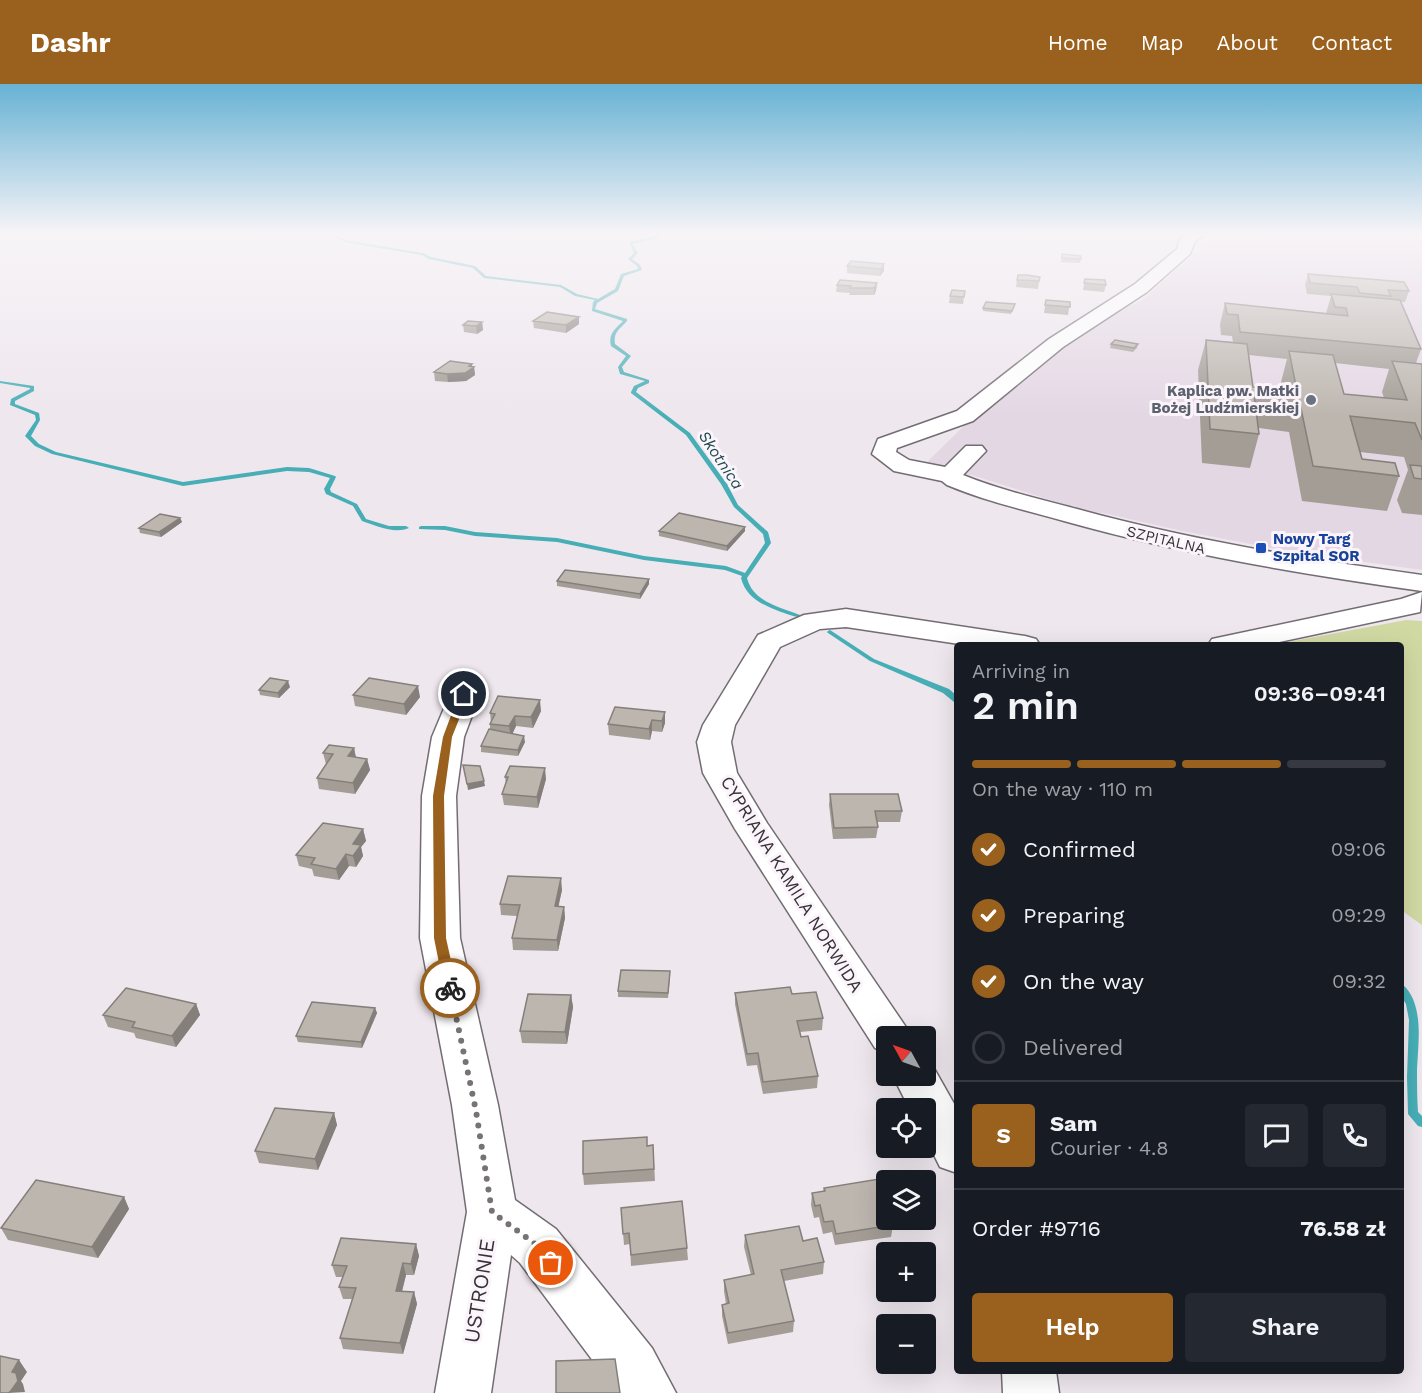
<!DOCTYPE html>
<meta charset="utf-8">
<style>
body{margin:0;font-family:"Work Sans",sans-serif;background:#242831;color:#f1f3f6;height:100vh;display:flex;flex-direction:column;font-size:22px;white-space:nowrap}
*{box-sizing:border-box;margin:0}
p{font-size:20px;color:#9ea1a6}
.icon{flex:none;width:33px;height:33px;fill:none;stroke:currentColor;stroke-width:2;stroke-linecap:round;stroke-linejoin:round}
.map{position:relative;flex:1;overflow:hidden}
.side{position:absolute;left:954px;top:558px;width:450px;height:732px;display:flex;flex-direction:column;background:#171b24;border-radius:6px;box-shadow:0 6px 24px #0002}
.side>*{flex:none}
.needle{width:39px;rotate:310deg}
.tools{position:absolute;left:876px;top:942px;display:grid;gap:12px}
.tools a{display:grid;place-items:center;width:60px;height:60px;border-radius:6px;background:#171b24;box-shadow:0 6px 24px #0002;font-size:30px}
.pin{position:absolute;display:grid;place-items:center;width:51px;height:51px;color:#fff;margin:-26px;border:3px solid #fff;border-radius:50%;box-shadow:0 2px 6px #0007}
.courier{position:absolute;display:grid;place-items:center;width:60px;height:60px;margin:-30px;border:4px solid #99611d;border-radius:50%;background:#fff;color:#222;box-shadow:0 2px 8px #0007}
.summary em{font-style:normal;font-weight:600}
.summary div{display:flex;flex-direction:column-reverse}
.summary{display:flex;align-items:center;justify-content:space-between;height:102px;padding:0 18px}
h1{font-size:39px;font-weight:600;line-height:45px}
.bar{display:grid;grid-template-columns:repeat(4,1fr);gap:9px 6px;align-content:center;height:72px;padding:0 18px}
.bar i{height:8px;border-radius:4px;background:#363941}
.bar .selected{background:#99611d}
.bar p{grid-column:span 4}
.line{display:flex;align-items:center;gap:15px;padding:0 18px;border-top:2px solid #363941}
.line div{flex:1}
.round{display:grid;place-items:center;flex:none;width:63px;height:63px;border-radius:6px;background:#242831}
ol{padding:0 18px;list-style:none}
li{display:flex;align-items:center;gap:18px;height:66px}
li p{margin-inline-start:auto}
li .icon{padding:6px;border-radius:50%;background:#99611d;color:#fff;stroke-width:4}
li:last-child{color:#9ea1a6}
li i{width:33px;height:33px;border:3px solid #363941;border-radius:50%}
.action{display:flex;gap:12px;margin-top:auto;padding:12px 18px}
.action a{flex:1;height:69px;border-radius:6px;background:#99611d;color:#fff;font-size:24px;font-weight:600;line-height:69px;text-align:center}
.action a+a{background:#242831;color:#f1f3f6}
header{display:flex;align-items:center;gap:36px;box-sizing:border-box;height:84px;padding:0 30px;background:#99611d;color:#fff}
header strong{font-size:28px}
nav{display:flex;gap:33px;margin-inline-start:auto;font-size:21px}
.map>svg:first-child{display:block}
</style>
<header>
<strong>Dashr</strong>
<nav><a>Home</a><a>Map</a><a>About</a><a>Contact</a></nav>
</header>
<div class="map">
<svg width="1422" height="1309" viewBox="0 0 1422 1309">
<rect width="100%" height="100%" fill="#eee7ee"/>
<path fill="#e4d7e4" d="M1218 149H1422V486L1294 468 1182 447 1103 429 1088 428 978 393 925 380 968 338 981 330 1085 243 1141 217Z"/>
<path fill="#d1d9a3" d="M1406 536 1422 537V841L1401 826V561H1272Z"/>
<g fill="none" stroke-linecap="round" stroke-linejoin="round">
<path fill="#47aeb6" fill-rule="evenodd" d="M304 149 332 150 350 157 423 169 431 173 475 182 486 192 561 201 577 210 598 215 615 205 621 190 638 185 637 182 628 175 634 169 629 158 656 152 655 149H659V154L632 160 638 169 632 175 640 181 642 186 624 192 618 207 597 219 595 225 627 235V237C620 245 613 248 615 260L631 272 622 283 624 288 649 296V299L638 304 636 308 690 349 727 400 738 421 768 448 771 459 747 494C753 518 780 523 800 531L801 532 800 533C794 533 788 530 781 528 763 521 746 514 741 494L742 492 725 486 644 476 557 458 475 452 445 446 419 445V443L421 442H445L475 448 557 454 644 472 726 482 745 489 765 459 763 450 734 423 721 400 686 351 631 309V308L634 302 645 297 620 290 618 283 626 272 611 262C608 250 615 245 623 237L592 227 593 218 595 216 575 212 560 203 484 194 473 184 429 175 422 171 349 159 331 152Z
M0 297 34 302V307L15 317V320L39 329 40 336 31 352 39 360 56 368 183 398 287 383 309 384 335 392 336 393 330 405 331 408 357 420 366 435 389 442H406L409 444C394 450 377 442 362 437L353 422 326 410 324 405 330 394 309 388 287 387 183 402 52 370 35 362 25 352 36 336 35 331 10 321 11 315 30 305V304L0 299Z
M830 546 874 575 949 605 957 612V618H954L943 609 870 577 828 549 827 548 828 547Z
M1401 900C1407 903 1410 909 1413 915 1422 937 1418 962 1417 985 1417 1000 1417 1014 1418 1028L1422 1032V1043L1418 1042 1408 1030 1407 993 1409 936 1406 920 1401 912Z"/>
<defs>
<path id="minor" d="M1187 149H1207L1195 157 1190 170 1147 208 1063 263 973 337 897 364 896 368 909 376 945 383 966 362H982L986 367 963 391C1000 406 1039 415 1077 425 1190 456 1306 475 1422 491V507C1301 490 1182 470 1064 437 1025 426 985 417 947 401L942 397 894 387 872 370 878 355 957 327 1049 255 1135 200 1177 165 1180 155Z
M1422 508 1420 528 1265 561H1208L1212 555 1401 515Z
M846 525 1025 552 1036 555 1040 561H966L846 543 820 545 780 563 735 641 731 658 737 689 767 739 912 952H886V968L875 964 735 745 703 689 697 658 703 641 758 551 804 531Z
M464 601 475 603 480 610 464 653 456 712 460 854 498 1021 515 1116 556 1145 652 1264 676 1309H617L520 1179 511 1171 491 1309H435L467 1128 452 1021 420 854 422 712 432 653 453 603Z
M926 977 931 979 957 1025V1089L940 1083 926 1055V1024H909L893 992H926Z
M1002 1287H1056L1059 1309H1003Z"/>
</defs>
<use href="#minor" stroke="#736d73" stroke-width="3"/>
<use href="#minor" fill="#fff" fill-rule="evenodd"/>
</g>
<path fill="#a39d96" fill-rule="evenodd" d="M1062 170 1081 175 1080 179 1061 178Z
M884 180V187L880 192 847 189V182Z
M1308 190 1409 207 1405 218H1400L1421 265 1416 279 1422 280V431L1402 429 1397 416 1408 386 1404 373 1360 368 1362 375 1399 392 1387 427 1302 417 1289 348 1259 344V350L1250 384 1202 379 1198 286 1206 256 1233 258 1232 252 1221 251 1220 240 1225 219 1326 229 1331 212 1307 210 1305 201ZM1249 271 1287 275 1281 298 1282 306 1253 303ZM1335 279 1389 285 1382 308 1384 314 1344 310Z
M1040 193 1038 205 1016 203 1017 196Z
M1085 195 1106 201 1104 208 1083 206Z
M877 199 876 207 874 211H849L850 209 836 208 837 201Z
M965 207 963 220 949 219 950 212Z
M1046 216 1070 218 1068 231 1044 229Z
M983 224H1014L1011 230 983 227Z
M579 233V240L566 249 534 244 533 237Z
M482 238 483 246 477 250 464 248 463 241Z
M1111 260H1138L1137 264 1133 268 1110 264Z
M472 280V282L474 283 475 291 466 297 448 298 435 297 434 288Z
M180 434 182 438 161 453 140 449 139 444Z
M659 447H745L727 467 659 452Z
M649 495V500L640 515 557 502V497Z
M290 603 279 614 260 611 259 606Z
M353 611 420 613 406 631 355 622Z
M541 627 533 644 516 642 512 650 525 658 518 672 481 668V662L490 645V640L491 638 490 629Z
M665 628V639L662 648 652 647 650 656 609 651 608 640Z
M354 664 356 673 367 675 370 686 355 710 319 705 317 694 326 680 323 669Z
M505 693 546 695 538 724 504 721 502 710 506 700Z
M830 710 902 727 900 738H877L878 743 876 754 833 755 829 721Z
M363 745 366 757 361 763 363 772 356 783 349 782 339 796 314 792 312 785 299 782 296 771Z
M562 806 558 822 564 823 565 834 558 867 513 866 512 854 517 832 501 831 500 820Z
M670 893 668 914 618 913V907Z
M735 909 792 910 823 934 822 946 800 948 801 953 818 992 817 1004 763 1010 757 981 747 982 735 920Z
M571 911 573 923 567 960 522 959 520 947Z
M196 920 200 931 176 963 136 954 134 949 108 943 103 931Z
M375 924 377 929 362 964 298 958 296 952Z
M334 1029 337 1041 318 1086 259 1079 255 1067Z
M653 1061 655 1097 584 1101 583 1090 647 1062Z
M824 1104 893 1141 891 1153 835 1161 832 1148 823 1150 819 1133 814 1134 811 1121 812 1109 823 1108Z
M124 1113 129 1125 98 1174 8 1156 1 1144Z
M621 1124 687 1164 688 1176 631 1182 630 1160 624 1161Z
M745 1151 803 1157 824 1178 823 1190 784 1197 794 1237 793 1248 728 1260 722 1232V1221L726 1220 724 1207V1196L751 1191 744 1163Z
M416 1160 419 1172 414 1191H406L402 1208H414L417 1220 403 1270 343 1265 340 1254 352 1215H343L339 1203 343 1193H336L332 1181Z"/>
<path fill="#847f7a" d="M884 180V187L880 192 881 185Z
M877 199 876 207 874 211V204Z
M579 233V240L566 249V241Z
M482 238 483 246 477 250 476 242Z
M472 280V284L474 283 475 291 466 297 448 298 447 290 469 282Z
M180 434 182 438 161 453 159 448Z
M745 443V447L727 467V462Z
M649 495V500L640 515V510Z
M288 597 290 603 279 614 278 609Z
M418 602 420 613 406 631 404 620Z
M540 616 541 627 533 644 531 633Z
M665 628V639L662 648V637Z
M515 632 516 642 511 653 509 642Z
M652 636V647L650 656 649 645Z
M524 652 525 658 518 672V666Z
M354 664 356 675 348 672Z
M367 675 370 686 355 710 353 699Z
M545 684 546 695 538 724 537 713Z
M484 697 485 702 468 706 467 700Z
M363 745 366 757 361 763 363 772 356 783 353 772V760Z
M346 770 349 782 339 796 336 785Z
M561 794 562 806 556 834 555 822Z
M564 823 565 834 558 867 557 856Z
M571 911 573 923 567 960 565 948Z
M196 920 200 931 176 963 172 952Z
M375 924 377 929 362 964 361 958Z
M334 1029 337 1041 318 1086 315 1075Z
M124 1113 129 1125 98 1174 92 1163Z
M416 1160 419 1172 414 1191 411 1180Z
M403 1179 406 1191 399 1218 396 1207Z
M414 1208 417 1220 403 1270 400 1259Z
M19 1276 27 1288 21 1297 23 1300 25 1308 8 1309 12 1288Z"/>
<path fill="#bdb6af" stroke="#847f7a" stroke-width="1.5" d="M1062 170 1081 172V175L1062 174Z
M851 177 884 180 881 185 847 182Z
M1308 190 1404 198 1409 207 1388 206 1391 212 1360 209 1357 203 1310 199Z
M1018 191H1027L1040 193 1039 197 1017 196Z
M1085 195 1105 196 1106 201 1084 199Z
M840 196 877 199 874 204H850L851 202 837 201Z
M952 206 965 207 964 213 950 212Z
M1331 210 1400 216 1421 265 1240 248 1238 231 1227 230 1225 219 1348 232 1346 224 1335 223Z
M1046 216 1070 218V223L1045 221Z
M986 218 1015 220 1012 227 983 224Z
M547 228 579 233 566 241 533 237Z
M468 237 482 238 476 242 463 241Z
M1115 256 1138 260 1134 264 1111 260Z
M1206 256 1247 260 1253 303 1297 307 1289 267 1333 271 1344 310 1407 316 1392 277 1422 280V356L1415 339 1350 332 1362 375 1395 379 1399 392 1313 382 1299 315 1254 310 1259 350 1210 345Z
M450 277 472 280 469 282 474 283 465 289 447 290 434 288Z
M1410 381 1422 382V395L1414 394Z
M679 429 745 443 727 462 659 447Z
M160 430 180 434 159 448 139 444Z
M565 486 649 495 640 510 557 497Z
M270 594 288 597 278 609 259 606Z
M369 594 418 602 404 620 353 611Z
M498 612 540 616 531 633 515 632 509 642 490 640 495 630 490 629Z
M615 623 665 628 662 637 652 636 649 645 608 640Z
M489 645 524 652 518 666 481 662Z
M329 661 354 664 348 672 367 675 353 699 317 694 333 670 323 669Z
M463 681 480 682 484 697 467 700Z
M510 682 545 684 537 713 502 710 508 693H505Z
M830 710H898L902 727H875L878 743 834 744Z
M323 739 363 745 353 760 361 761 353 772 346 770 336 785 311 780 315 774 296 771Z
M508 792 561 794 555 822 564 823 557 856 512 854 520 821 500 820Z
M621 886 670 887 668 909 618 907Z
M790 903 792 910 816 908 823 934 797 937 801 953 808 952 818 992 763 998 758 969 747 970 735 909Z
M126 904 196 920 172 952 132 943 135 938 103 931Z
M528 910 571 911 565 948 520 947Z
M312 918 375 924 361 958 296 952Z
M275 1024 334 1029 315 1075 255 1067Z
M647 1053V1062L653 1061 654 1085 583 1090V1057Z
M879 1095 886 1121V1136H891L893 1141 836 1150 833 1137 824 1138 820 1121 815 1122 812 1109 825 1107 824 1104Z
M36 1096 124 1113 92 1163 1 1144Z
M682 1117 687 1164 631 1171 629 1149 623 1150 621 1124Z
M799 1142 803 1157 817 1154 824 1178 781 1186 794 1237 728 1249 722 1221 729 1219 724 1196 754 1190 745 1151Z
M341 1154 416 1160 411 1180 403 1179 396 1207 414 1208 400 1259 340 1254 356 1204 339 1203 347 1182 332 1181Z
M0 1272 19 1276 12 1288 16 1289 18 1297 10 1308 8 1309H0Z
M615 1275 620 1309H556V1277Z"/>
<linearGradient id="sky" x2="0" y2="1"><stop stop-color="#67b2d4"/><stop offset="0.45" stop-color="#f7f4f7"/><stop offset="1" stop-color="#f7f4f7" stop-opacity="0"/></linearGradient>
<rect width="1422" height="332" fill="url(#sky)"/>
<path fill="#99611d" d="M464 607 469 610 452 653 444 712 446 854 457 904 450 909 444 904 434 854 433 712 443 653 459 610Z"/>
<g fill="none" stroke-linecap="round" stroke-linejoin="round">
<path stroke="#767276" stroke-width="6" stroke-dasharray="0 10.8" d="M450 904 476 1027 492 1128 538 1162 551 1179"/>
</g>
<circle fill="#6b7280" stroke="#fbf4fb" stroke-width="2" cx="1311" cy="316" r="6"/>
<rect fill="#1a4fb4" stroke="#fbf4fb" stroke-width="2" x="1255" y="458" width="12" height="12" rx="3"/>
<g text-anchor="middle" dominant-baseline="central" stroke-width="6" stroke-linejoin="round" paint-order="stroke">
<g font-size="15" font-weight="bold" fill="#5b616d" stroke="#fbf4fb" text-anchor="end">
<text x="1299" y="307">Kaplica pw. Matki<tspan x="1299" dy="17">Bożej Ludźmierskiej</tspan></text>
</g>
<g font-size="15" font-weight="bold" fill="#164399" stroke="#fbf4fb" text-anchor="start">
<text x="1273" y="455">Nowy Targ<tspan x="1273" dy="17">Szpital SOR</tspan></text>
</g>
<g font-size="15" fill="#363336" stroke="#fbf4fb">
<text transform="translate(1166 456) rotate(13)">SZPITALNA</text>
</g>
<g font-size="16" font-style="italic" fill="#1b494c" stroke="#fbf4fb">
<text transform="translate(721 376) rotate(56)">Skotnica</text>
</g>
<g font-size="18" fill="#363336" stroke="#fbf4fb">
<text transform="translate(792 800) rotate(58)">CYPRIANA KAMILA NORWIDA</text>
</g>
<g font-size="21" fill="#363336" stroke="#fbf4fb">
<text transform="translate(479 1207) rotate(-81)">USTRONIE</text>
</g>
</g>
</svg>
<div class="tools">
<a><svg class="needle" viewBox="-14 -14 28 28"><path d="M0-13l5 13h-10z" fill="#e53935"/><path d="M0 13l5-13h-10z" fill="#9ea1a6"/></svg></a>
<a><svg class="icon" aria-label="locate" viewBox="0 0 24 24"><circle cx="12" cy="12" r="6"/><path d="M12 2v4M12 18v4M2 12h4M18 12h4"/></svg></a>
<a><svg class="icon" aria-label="layers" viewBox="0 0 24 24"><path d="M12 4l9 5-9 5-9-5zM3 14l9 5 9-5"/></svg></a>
<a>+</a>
<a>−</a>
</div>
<div class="pin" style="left:551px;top:1179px;background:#ea580c"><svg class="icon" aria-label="bag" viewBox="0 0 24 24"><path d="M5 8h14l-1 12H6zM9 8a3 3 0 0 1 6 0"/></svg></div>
<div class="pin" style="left:464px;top:610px;background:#1f2937"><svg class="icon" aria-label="home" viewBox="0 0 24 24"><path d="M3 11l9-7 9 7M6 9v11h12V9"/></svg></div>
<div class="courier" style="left:450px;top:904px"><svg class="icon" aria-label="bike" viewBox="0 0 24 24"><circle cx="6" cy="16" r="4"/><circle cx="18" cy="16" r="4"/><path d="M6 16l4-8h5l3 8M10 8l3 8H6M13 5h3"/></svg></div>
<section class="side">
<div class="summary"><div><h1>2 min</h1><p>Arriving in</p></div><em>09:36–09:41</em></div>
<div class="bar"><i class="selected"></i><i class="selected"></i><i class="selected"></i><i></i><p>On the way · 110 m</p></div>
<ol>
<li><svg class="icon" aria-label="check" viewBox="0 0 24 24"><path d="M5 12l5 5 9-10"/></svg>Confirmed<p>09:06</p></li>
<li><svg class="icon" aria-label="check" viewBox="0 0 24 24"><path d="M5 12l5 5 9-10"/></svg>Preparing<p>09:29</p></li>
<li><svg class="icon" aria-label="check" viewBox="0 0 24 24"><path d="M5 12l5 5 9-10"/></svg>On the way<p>09:32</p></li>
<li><i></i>Delivered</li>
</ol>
<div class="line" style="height:108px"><b class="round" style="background:#99611d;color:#fff">S</b><div><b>Sam</b><p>Courier · 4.8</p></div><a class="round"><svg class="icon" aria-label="chat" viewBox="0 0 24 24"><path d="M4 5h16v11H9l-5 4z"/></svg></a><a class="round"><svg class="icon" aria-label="phone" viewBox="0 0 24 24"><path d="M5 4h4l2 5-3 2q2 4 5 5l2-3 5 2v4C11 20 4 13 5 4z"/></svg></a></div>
<div class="line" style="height:78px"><div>Order #9716</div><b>76.58 zł</b></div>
<div class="action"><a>Help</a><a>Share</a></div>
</section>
</div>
